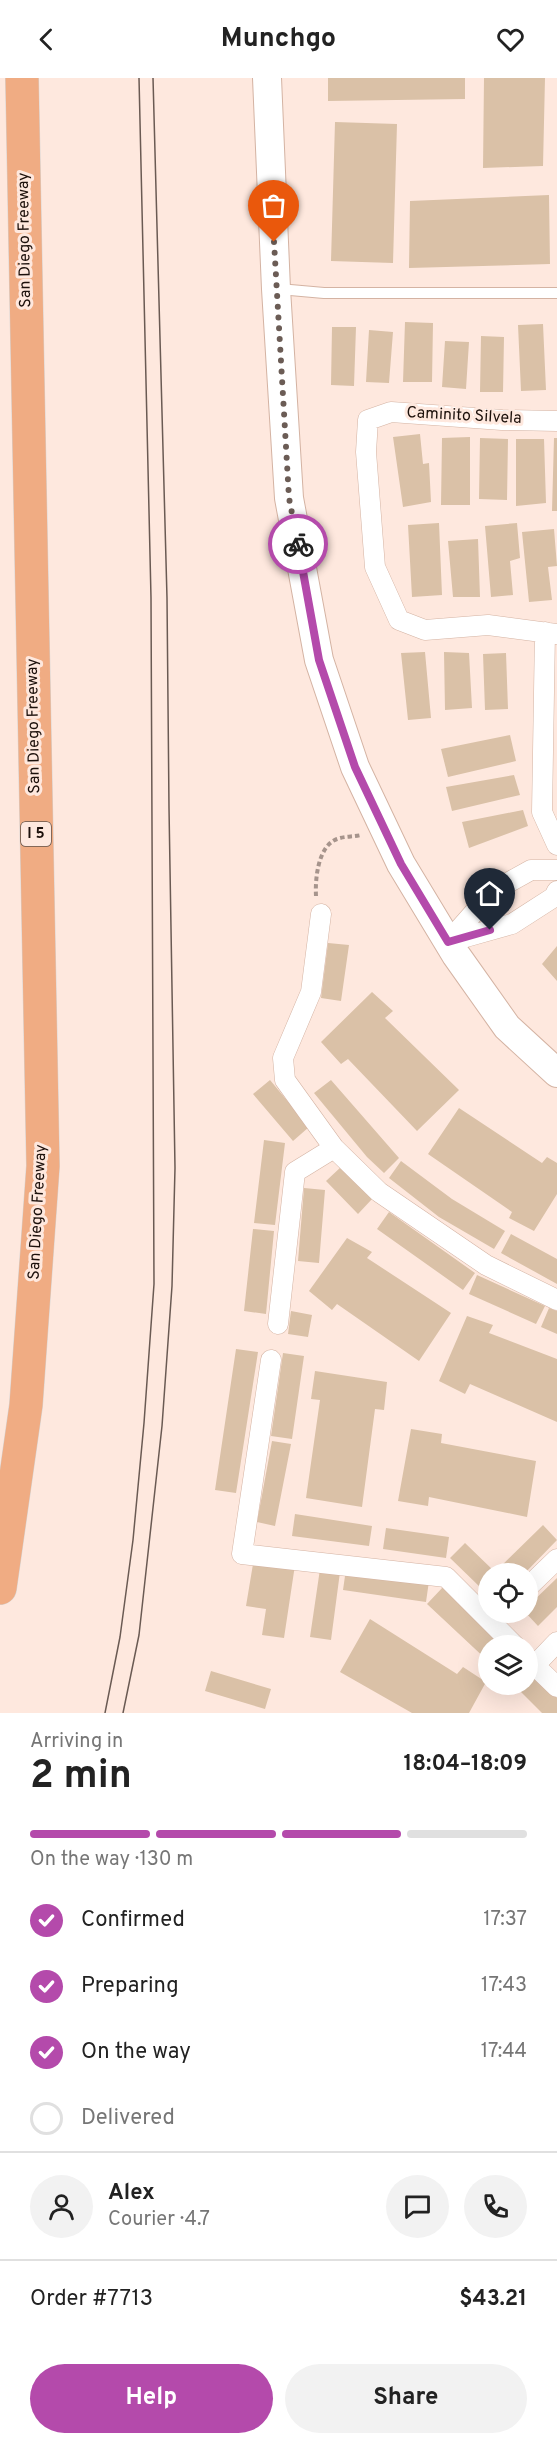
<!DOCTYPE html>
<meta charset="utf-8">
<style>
body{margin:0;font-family:Overpass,sans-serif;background:#f2f2f2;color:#222;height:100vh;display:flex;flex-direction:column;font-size:22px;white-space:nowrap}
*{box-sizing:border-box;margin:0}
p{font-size:20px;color:#767676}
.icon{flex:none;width:33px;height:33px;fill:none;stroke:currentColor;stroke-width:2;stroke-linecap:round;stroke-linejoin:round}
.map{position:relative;height:1635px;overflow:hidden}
.sheet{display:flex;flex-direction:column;background:#fff;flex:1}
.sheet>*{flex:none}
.buttons{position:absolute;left:478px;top:1485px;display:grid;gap:12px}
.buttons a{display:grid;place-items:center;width:60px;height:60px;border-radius:50%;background:#fff;box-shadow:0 6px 24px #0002;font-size:30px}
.pin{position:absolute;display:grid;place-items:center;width:51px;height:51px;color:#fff;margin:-62px -26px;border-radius:50% 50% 50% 0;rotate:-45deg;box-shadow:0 0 6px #0007}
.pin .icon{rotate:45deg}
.courier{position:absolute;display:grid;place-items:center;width:60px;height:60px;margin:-30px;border:4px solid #b44aab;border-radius:50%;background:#fff;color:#222;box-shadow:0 2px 8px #0007}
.overview em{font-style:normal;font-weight:700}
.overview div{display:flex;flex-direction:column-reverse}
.overview{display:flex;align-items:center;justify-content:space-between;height:102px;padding:0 30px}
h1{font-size:39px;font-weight:700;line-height:45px}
.bar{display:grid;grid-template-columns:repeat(4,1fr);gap:9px 6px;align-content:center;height:72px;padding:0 30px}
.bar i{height:8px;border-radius:4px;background:#e0e0e0}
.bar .selected{background:#b44aab}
.bar p{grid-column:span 4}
.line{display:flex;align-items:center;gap:15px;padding:0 30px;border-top:2px solid #e0e0e0}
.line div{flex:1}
.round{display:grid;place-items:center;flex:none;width:63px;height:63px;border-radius:32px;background:#f2f2f2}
ol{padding:0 30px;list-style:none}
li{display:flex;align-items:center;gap:18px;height:66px}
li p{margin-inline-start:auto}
li .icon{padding:6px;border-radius:50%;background:#b44aab;color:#fff;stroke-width:4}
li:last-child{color:#767676}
li i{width:33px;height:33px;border:3px solid #e0e0e0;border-radius:50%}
.cta{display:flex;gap:12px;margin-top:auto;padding:12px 30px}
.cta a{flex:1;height:69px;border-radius:36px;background:#b44aab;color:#fff;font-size:24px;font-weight:700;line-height:69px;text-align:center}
.cta a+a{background:#f2f2f2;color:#222}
header{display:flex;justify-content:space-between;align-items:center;height:78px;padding:0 30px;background:#fff;font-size:27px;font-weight:700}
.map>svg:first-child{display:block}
</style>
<header><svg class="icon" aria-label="back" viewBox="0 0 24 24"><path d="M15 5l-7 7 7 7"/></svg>Munchgo<svg class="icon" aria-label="heart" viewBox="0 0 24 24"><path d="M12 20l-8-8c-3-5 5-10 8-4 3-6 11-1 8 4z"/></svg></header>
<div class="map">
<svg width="557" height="1635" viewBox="0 0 557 1635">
<rect width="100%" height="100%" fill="#fee8de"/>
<path fill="#dac1a7" d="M328 0H465V21L328 23Z
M484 0H545L543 88 483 90Z
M335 44 397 46 393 185 331 183Z
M549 117 550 186 409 190 410 123Z
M405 244 433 245 432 304H403Z
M543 246 546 312 521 313 518 247Z
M332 249H356L354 308 331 307Z
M369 252 393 254 389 305 366 304Z
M481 258 504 259 503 314H480Z
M445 263 469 264 466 311 442 309Z
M420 356 423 386 429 385 431 424 403 429 393 359Z
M470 359V427H441L442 360Z
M480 360 508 361 507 422 479 421Z
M554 360H557V433H552Z
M516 361H544L546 425 516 428Z
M439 445 442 517 412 519 408 447Z
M517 445 520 480 510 483 513 517 491 519 485 448Z
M554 451 557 488 548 489 552 522 529 524 522 454Z
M478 461 480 519H453L448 463Z
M425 574 431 640 408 642 401 575Z
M444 574 469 575 472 630 445 632Z
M506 575 508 631 485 632 483 576Z
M510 657 516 683 448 699 441 671Z
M514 697 520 717 452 733 446 709Z
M523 732 528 748 469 770 462 744Z
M328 865 349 867 341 923 321 920Z
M557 868V903L542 886Z
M372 914 393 933 385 940 459 1012 417 1053 348 981 341 986 321 964Z
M270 1002 309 1049 293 1063 253 1016Z
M331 1002 399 1080 384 1095 367 1079 314 1015Z
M459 1030 542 1085 547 1079 557 1085V1116L534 1153 509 1140 512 1134 428 1076Z
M264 1062 285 1065 275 1147 254 1145Z
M401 1083 452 1121 505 1153 494 1171 439 1139 389 1100Z
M342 1088 373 1120 358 1136 326 1103Z
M304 1110 325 1112 319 1185 298 1183Z
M389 1134 475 1195 463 1212 377 1151Z
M253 1151 274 1153 266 1236 244 1233Z
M511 1156 557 1181V1206L501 1175Z
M347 1160 372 1174 367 1180 451 1235 419 1283 337 1226 332 1232 309 1213Z
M477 1197 545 1228 536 1246 469 1216Z
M549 1230 557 1233V1256L541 1249Z
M291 1233 312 1237 308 1259 288 1256Z
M467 1238 493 1247 489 1255 557 1281V1344L470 1306 465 1316 439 1303Z
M236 1271 258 1274 236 1415 215 1412Z
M283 1275 304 1278 292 1361 271 1358Z
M315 1293 387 1304 384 1332 375 1331 362 1429 306 1420 320 1322 311 1321Z
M411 1351 442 1356 441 1365 536 1383 527 1439 429 1419 428 1428 398 1423Z
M272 1363 291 1366 275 1448 257 1444Z
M295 1436 372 1448 369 1468 292 1458Z
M543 1447 557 1462 524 1496H489V1511L484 1506 481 1510 450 1480 465 1465 495 1494Z
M386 1450 449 1459 446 1480 383 1471Z
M253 1486 295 1487 284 1560 262 1557 266 1531 246 1528Z
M320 1491 340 1494 331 1562 310 1559Z
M346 1491 429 1503 426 1524 343 1512Z
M557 1500V1529L538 1548 525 1534H528V1528Z
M443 1509 504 1568H489V1584L427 1526Z
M370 1541 457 1596 463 1589 486 1604 469 1635H412L340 1594Z
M528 1591 557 1620V1635H542L513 1606H528Z
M211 1593 271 1611 265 1631 205 1613Z"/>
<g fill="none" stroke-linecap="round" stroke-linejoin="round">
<defs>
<path id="lane" d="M279 211 324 215H557"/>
<path id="street" d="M557 343 502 342 391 334 368 342 366 374 375 489 399 542 425 552 488 547 557 556
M545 554 542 734 557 767
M321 836 311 914 283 980 285 1002 334 1070 379 1114 486 1187 557 1222
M448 864 493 813 531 792H557
M448 864 512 846 554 819 557 813
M278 1246 295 1094 334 1070
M271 1282 242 1476 446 1499 515 1568
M528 1509 557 1481
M528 1581 557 1609
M535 1587 557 1564"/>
<path id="secondary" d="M267 0 276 211 289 420 319 582 355 689 401 786 456 877 507 949 557 995"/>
<path id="highway" d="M0 1510 26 1327 43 1088 22 0"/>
</defs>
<use href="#lane" stroke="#d4b3a3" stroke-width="12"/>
<use href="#street" stroke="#d4b3a3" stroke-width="21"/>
<use href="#secondary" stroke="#d4b3a3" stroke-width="30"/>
<use href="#highway" stroke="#d6d4d3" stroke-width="34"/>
<path stroke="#a6948c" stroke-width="4" stroke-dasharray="4.5 3" stroke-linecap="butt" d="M316 818C315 801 318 768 337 761 345 758 353 759 361 757"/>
<use href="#lane" stroke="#fff" stroke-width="10"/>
<use href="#street" stroke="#fff" stroke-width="20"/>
<use href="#secondary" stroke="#fff" stroke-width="28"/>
<use href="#highway" stroke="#f0ac83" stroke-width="33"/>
<path stroke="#6a5a53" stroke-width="1.5" d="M105 1635 120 1559 133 1462 144 1345 154 1206 151 520 139 0
M123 1635 139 1557 162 1348 172 1208 175 1090 169 730 167 520 153 0"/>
</g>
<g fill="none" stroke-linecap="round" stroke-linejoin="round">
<path stroke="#6b5c55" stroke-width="6" stroke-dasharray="0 10.8" d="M274 164 289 420 298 466"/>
<path stroke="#b44aab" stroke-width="8" d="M298 466 319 582 355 689 401 786 448 864 490 852"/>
</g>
<g text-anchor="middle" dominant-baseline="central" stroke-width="6" stroke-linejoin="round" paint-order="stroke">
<rect fill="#fee8de" stroke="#60514a" stroke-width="1.5" x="21" y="744" width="30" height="24" rx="4.5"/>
<g font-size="15" font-weight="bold" fill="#1c100b">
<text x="36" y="756">I 5</text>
</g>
<g font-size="16" fill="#1c100b" stroke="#fee8de">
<text transform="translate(25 162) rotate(-91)">San Diego Freeway</text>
<text transform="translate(464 338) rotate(3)">Caminito Silvela</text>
<text transform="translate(34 648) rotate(-91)">San Diego Freeway</text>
<text transform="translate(38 1134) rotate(-87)">San Diego Freeway</text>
</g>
</g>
</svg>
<div class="buttons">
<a><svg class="icon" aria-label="locate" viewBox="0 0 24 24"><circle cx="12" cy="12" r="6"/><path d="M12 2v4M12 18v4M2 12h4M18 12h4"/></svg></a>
<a><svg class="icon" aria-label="layers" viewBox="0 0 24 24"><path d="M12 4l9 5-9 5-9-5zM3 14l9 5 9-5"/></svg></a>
</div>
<div class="pin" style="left:274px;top:164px;background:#ea580c"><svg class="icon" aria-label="bag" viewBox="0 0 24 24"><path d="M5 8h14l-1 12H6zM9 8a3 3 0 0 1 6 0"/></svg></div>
<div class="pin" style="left:490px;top:852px;background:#1f2937"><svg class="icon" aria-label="home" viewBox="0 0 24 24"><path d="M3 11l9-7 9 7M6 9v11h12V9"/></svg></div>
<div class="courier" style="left:298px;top:466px"><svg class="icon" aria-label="bike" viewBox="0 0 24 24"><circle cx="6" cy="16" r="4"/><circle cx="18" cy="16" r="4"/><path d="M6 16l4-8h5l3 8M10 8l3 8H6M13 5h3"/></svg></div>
</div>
<section class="sheet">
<div class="overview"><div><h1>2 min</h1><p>Arriving in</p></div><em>18:04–18:09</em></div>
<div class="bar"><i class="selected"></i><i class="selected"></i><i class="selected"></i><i></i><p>On the way · 130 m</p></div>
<ol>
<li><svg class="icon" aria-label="check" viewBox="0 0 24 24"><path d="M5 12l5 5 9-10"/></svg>Confirmed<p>17:37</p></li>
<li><svg class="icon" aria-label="check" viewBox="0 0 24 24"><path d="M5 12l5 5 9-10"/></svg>Preparing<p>17:43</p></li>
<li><svg class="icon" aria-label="check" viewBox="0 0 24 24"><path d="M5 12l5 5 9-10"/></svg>On the way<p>17:44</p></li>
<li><i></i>Delivered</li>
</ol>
<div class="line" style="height:108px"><a class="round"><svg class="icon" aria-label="person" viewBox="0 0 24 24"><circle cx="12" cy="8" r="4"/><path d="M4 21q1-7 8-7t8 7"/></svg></a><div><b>Alex</b><p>Courier · 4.7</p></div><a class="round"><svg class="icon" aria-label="chat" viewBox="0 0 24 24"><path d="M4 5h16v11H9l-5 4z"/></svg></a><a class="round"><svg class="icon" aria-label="phone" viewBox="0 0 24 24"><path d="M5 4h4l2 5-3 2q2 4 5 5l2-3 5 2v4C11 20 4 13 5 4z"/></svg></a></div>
<div class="line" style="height:78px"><div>Order #7713</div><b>$43.21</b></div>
<div class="cta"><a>Help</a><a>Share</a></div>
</section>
